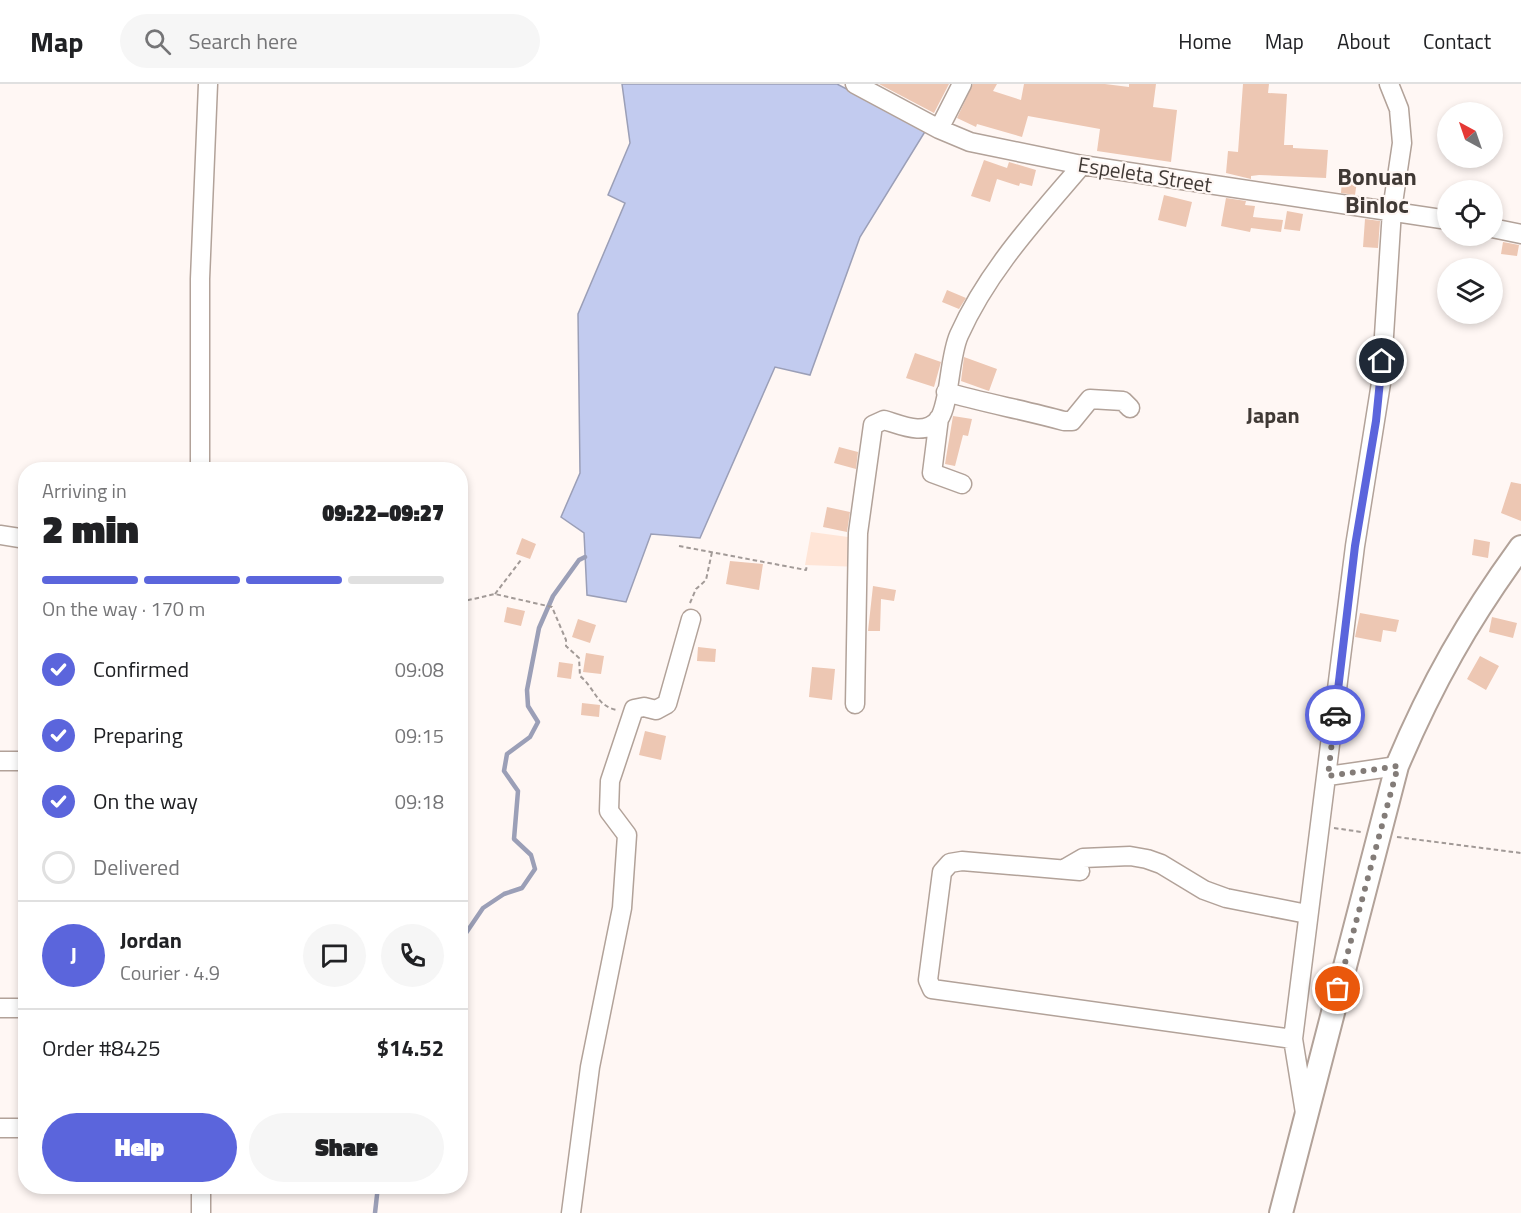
<!DOCTYPE html>
<meta charset="utf-8">
<style>
body{margin:0;font-family:"Titillium Web",sans-serif;background:#f6f6f6;color:#202124;height:100vh;display:flex;flex-direction:column;font-size:22px;white-space:nowrap}
*{box-sizing:border-box;margin:0}
p{font-size:20px;color:#757577}
.icon{flex:none;width:33px;height:33px;fill:none;stroke:currentColor;stroke-width:2;stroke-linecap:round;stroke-linejoin:round}
.map{position:relative;flex:1;overflow:hidden}
.side{position:absolute;left:18px;top:378px;width:450px;height:732px;display:flex;flex-direction:column;background:#fff;border-radius:24px;box-shadow:0 3px 9px #0003}
.side>*{flex:none}
.needle{width:39px;rotate:320deg}
.buttons{position:absolute;left:1437px;top:18px;display:grid;gap:12px}
.buttons a{display:grid;place-items:center;width:66px;height:66px;border-radius:50%;background:#fff;box-shadow:0 3px 9px #0003;font-size:30px}
.pin{position:absolute;display:grid;place-items:center;width:51px;height:51px;color:#fff;margin:-26px;border:3px solid #fff;border-radius:50%;box-shadow:0 2px 6px #0007}
.courier{position:absolute;display:grid;place-items:center;width:60px;height:60px;margin:-30px;border:4px solid #5b65dc;border-radius:50%;background:#fff;color:#222;box-shadow:0 2px 8px #0007}
.headline em{font-style:normal;font-weight:800}
.headline div{display:flex;flex-direction:column-reverse}
.headline{display:flex;align-items:center;justify-content:space-between;height:102px;padding:0 24px}
h1{font-size:39px;font-weight:800;line-height:45px}
.bar{display:grid;grid-template-columns:repeat(4,1fr);gap:9px 6px;align-content:center;height:72px;padding:0 24px}
.bar i{height:8px;border-radius:4px;background:#e0e0e0}
.bar .on{background:#5b65dc}
.bar p{grid-column:span 4}
.line{display:flex;align-items:center;gap:15px;padding:0 24px;border-top:2px solid #e0e0e0}
.line div{flex:1}
.round{display:grid;place-items:center;flex:none;width:63px;height:63px;border-radius:32px;background:#f6f6f6}
ol{padding:0 24px;list-style:none}
li{display:flex;align-items:center;gap:18px;height:66px}
li p{margin-inline-start:auto}
li .icon{padding:6px;border-radius:50%;background:#5b65dc;color:#fff;stroke-width:4}
li:last-child{color:#757577}
li i{width:33px;height:33px;border:3px solid #e0e0e0;border-radius:50%}
.primary-button{display:flex;gap:12px;margin-top:auto;padding:12px 24px}
.primary-button a{flex:1;height:69px;border-radius:36px;background:#5b65dc;color:#fff;font-size:24px;font-weight:800;line-height:69px;text-align:center}
.primary-button a+a{background:#f6f6f6;color:#202124}
header{display:flex;align-items:center;gap:36px;box-sizing:border-box;height:84px;padding:0 30px;background:#fff;border-bottom:2px solid #e0e0e0}
header strong{font-size:28px}
nav{display:flex;gap:33px;margin-inline-start:auto;font-size:21px}
.search{width:420px;height:54px;background:#f6f6f6;display:flex;align-items:center;gap:15px;box-sizing:border-box;padding:0 21px;border-radius:33px;color:#757577;font-size:22px}
.map>svg:first-child{display:block}
</style>
<header>
<strong>Map</strong>
<div class="search"><svg class="icon" aria-label="search" viewBox="0 0 24 24"><circle cx="10" cy="10" r="6"/><path d="M15 15l6 6"/></svg>Search here</div>
<nav><a>Home</a><a>Map</a><a>About</a><a>Contact</a></nav>
</header>
<div class="map">
<svg width="1521" height="1129" viewBox="0 0 1521 1129">
<rect width="100%" height="100%" fill="#fff7f4"/>
<path fill="#ffe5d7" d="M811 448 863 455 861 483 805 481Z"/>
<path fill="#c2cbef" stroke="#9b9fb7" stroke-width="1.5" d="M622 0H837L926 46 860 153 810 291 775 283 700 454 651 450 626 518 587 511 584 449 561 433 580 389 578 230 625 119 608 111 630 59Z"/>
<g fill="none" stroke-linecap="round" stroke-linejoin="round">
<path stroke="#9b9fb7" stroke-width="4.5" d="M460 874 466 849 483 824 504 810 522 804 535 785 531 771 514 755 518 707 504 687 507 670 530 653 538 638 528 622 527 606 539 544 553 512 579 476 585 473
M375 1129 378 1102"/>
</g>
<path fill="#edc7b3" d="M879 0H949L934 29Z
M973 0H997L993 7 1021 16 1024 0H1105L1129 3V0H1156L1153 23 1177 26 1171 78 1097 67 1100 45 1028 32 1022 53 977 40 976 43 957 34Z
M1243 0H1269L1268 9 1287 10 1284 61H1293V64L1328 66 1326 94 1259 91 1251 92V95L1226 89 1228 67 1238 68Z
M984 76 1007 84 1009 78 1036 86 1032 102 1020 99 1019 102 997 95 990 118 971 112Z
M1342 95 1357 97 1355 111 1341 109Z
M1164 111 1192 118 1186 143 1158 136Z
M1226 114 1246 117 1245 121 1255 122 1253 133 1283 136 1281 148 1251 144 1250 148 1221 142Z
M1287 127 1303 130 1300 147 1284 145Z
M1365 135 1380 137 1378 164 1363 163Z
M1503 158 1519 161 1517 172 1501 170Z
M947 206 966 214 959 225 942 218Z
M915 269 941 278 934 303 906 294Z
M964 273 997 285 989 307 961 297Z
M953 332 972 335 968 352 963 351 955 382 945 380Z
M839 363 858 368 856 385 834 379Z
M1511 398 1521 400V437L1501 429Z
M827 423 850 428 847 448 823 443Z
M522 454 536 460 530 475 516 470Z
M1474 455 1490 458 1488 474 1472 471Z
M730 477 763 480 759 506 726 500Z
M873 502 896 506 894 517 881 515 880 547H868Z
M507 523 525 527 521 542 504 538Z
M1360 529 1399 536 1396 548 1383 546 1381 558 1355 553Z
M1492 533 1517 539 1513 554 1489 548Z
M578 535 596 541 590 559 572 553Z
M698 563 716 565 715 578 697 577Z
M586 569 604 572 601 590 583 588Z
M1480 572 1499 582 1486 606 1467 595Z
M559 578 573 580 571 595 557 593Z
M812 583 835 585 832 616 809 613Z
M582 619 600 621 599 633 581 631Z
M645 647 666 652 661 676 639 671Z"/>
<g fill="none" stroke-linecap="round" stroke-linejoin="round">
<defs>
<path id="minor" d="M855 0 939 45 970 58 1082 81 1448 136
M939 45 962 0
M1492 144 1521 150
M946 308C985 319 1024 326 1064 337H1072L1090 315 1123 317 1130 324
M939 334 932 389 962 400
M200 386V195L208 0
M0 451 26 455
M855 620 858 449 873 341 884 336C901 341 925 353 939 335 950 319 949 273 959 251 988 186 1037 134 1082 81
M0 677H26
M1328 692 1397 682
M1064 785 1083 774 1130 772 1147 775 1161 780 1204 806 1226 814 1307 830
M1080 787 962 777 950 779 942 788 928 896 932 905 1293 955
M0 924H26
M1305 1029 1293 955 1355 462 1381 299 1392 126 1402 59 1399 25 1389 0
M0 1044H26
M201 1129V1102
M571 1129 590 983 622 824 627 751 609 727 610 697 634 625 644 623 656 626 667 620 691 535"/>
<path id="major" d="M1281 1129 1397 682C1432 599 1468 536 1521 463"/>
</defs>
<use href="#minor" stroke="#b2a299" stroke-width="21"/>
<use href="#major" stroke="#b2a299" stroke-width="26"/>
<path stroke="#a29a97" stroke-width="2" stroke-dasharray="4.5 3" stroke-linecap="butt" d="M679 462 806 486 807 481
M495 510 521 476
M460 518 495 510 552 523 566 556V562L579 574 580 592C595 604 596 622 617 626
M690 519 696 505 706 496 712 468
M1334 744 1361 748
M1397 753 1521 769"/>
<use href="#minor" stroke="#fff" stroke-width="18"/>
<use href="#major" stroke="#fff" stroke-width="22"/>
</g>
<g fill="none" stroke-linecap="round" stroke-linejoin="round">
<path stroke="#837c78" stroke-width="6" stroke-dasharray="0 10.8" d="M1335 631 1328 692 1398 682 1338 905"/>
<path stroke="#5b65dc" stroke-width="8" d="M1335 631 1355 462 1376 337 1382 277"/>
</g>
<g text-anchor="middle" dominant-baseline="central" stroke-width="4.5" stroke-linejoin="round" paint-order="stroke">
<g font-size="21" fill="#403935" stroke="#fff7f4">
<text transform="translate(1145 90) rotate(9)">Espeleta Street</text>
</g>
<g font-size="22" font-weight="bold" fill="#403935" stroke="#fff7f4">
<text x="1273" y="331">Japan</text>
</g>
<g font-size="24" font-weight="bold" fill="#403935" stroke="#fff7f4">
<text x="1377" y="92">Bonuan<tspan x="1377" dy="28">Binloc</tspan></text>
</g>
</g>
</svg>
<div class="buttons">
<a><svg class="needle" viewBox="-14 -14 28 28"><path d="M0-13l5 13h-10z" fill="#e53935"/><path d="M0 13l5-13h-10z" fill="#757577"/></svg></a>
<a><svg class="icon" aria-label="locate" viewBox="0 0 24 24"><circle cx="12" cy="12" r="6"/><path d="M12 2v4M12 18v4M2 12h4M18 12h4"/></svg></a>
<a><svg class="icon" aria-label="layers" viewBox="0 0 24 24"><path d="M12 4l9 5-9 5-9-5zM3 14l9 5 9-5"/></svg></a>
</div>
<div class="pin" style="left:1338px;top:905px;background:#ea580c"><svg class="icon" aria-label="bag" viewBox="0 0 24 24"><path d="M5 8h14l-1 12H6zM9 8a3 3 0 0 1 6 0"/></svg></div>
<div class="pin" style="left:1382px;top:277px;background:#1f2937"><svg class="icon" aria-label="home" viewBox="0 0 24 24"><path d="M3 11l9-7 9 7M6 9v11h12V9"/></svg></div>
<div class="courier" style="left:1335px;top:631px"><svg class="icon" aria-label="car" viewBox="0 0 24 24"><path d="M5 17H2v-5l4-1 3-4h7l3 4 3 1v5h-3M9 17h6M6 11h13"/><circle cx="7" cy="17" r="2"/><circle cx="17" cy="17" r="2"/></svg></div>
<section class="side">
<div class="headline"><div><h1>2 min</h1><p>Arriving in</p></div><em>09:22–09:27</em></div>
<div class="bar"><i class="on"></i><i class="on"></i><i class="on"></i><i></i><p>On the way · 170 m</p></div>
<ol>
<li><svg class="icon" aria-label="check" viewBox="0 0 24 24"><path d="M5 12l5 5 9-10"/></svg>Confirmed<p>09:08</p></li>
<li><svg class="icon" aria-label="check" viewBox="0 0 24 24"><path d="M5 12l5 5 9-10"/></svg>Preparing<p>09:15</p></li>
<li><svg class="icon" aria-label="check" viewBox="0 0 24 24"><path d="M5 12l5 5 9-10"/></svg>On the way<p>09:18</p></li>
<li><i></i>Delivered</li>
</ol>
<div class="line" style="height:108px"><b class="round" style="background:#5b65dc;color:#fff">J</b><div><b>Jordan</b><p>Courier · 4.9</p></div><a class="round"><svg class="icon" aria-label="chat" viewBox="0 0 24 24"><path d="M4 5h16v11H9l-5 4z"/></svg></a><a class="round"><svg class="icon" aria-label="phone" viewBox="0 0 24 24"><path d="M5 4h4l2 5-3 2q2 4 5 5l2-3 5 2v4C11 20 4 13 5 4z"/></svg></a></div>
<div class="line" style="height:78px"><div>Order #8425</div><b>$14.52</b></div>
<div class="primary-button"><a>Help</a><a>Share</a></div>
</section>
</div>
